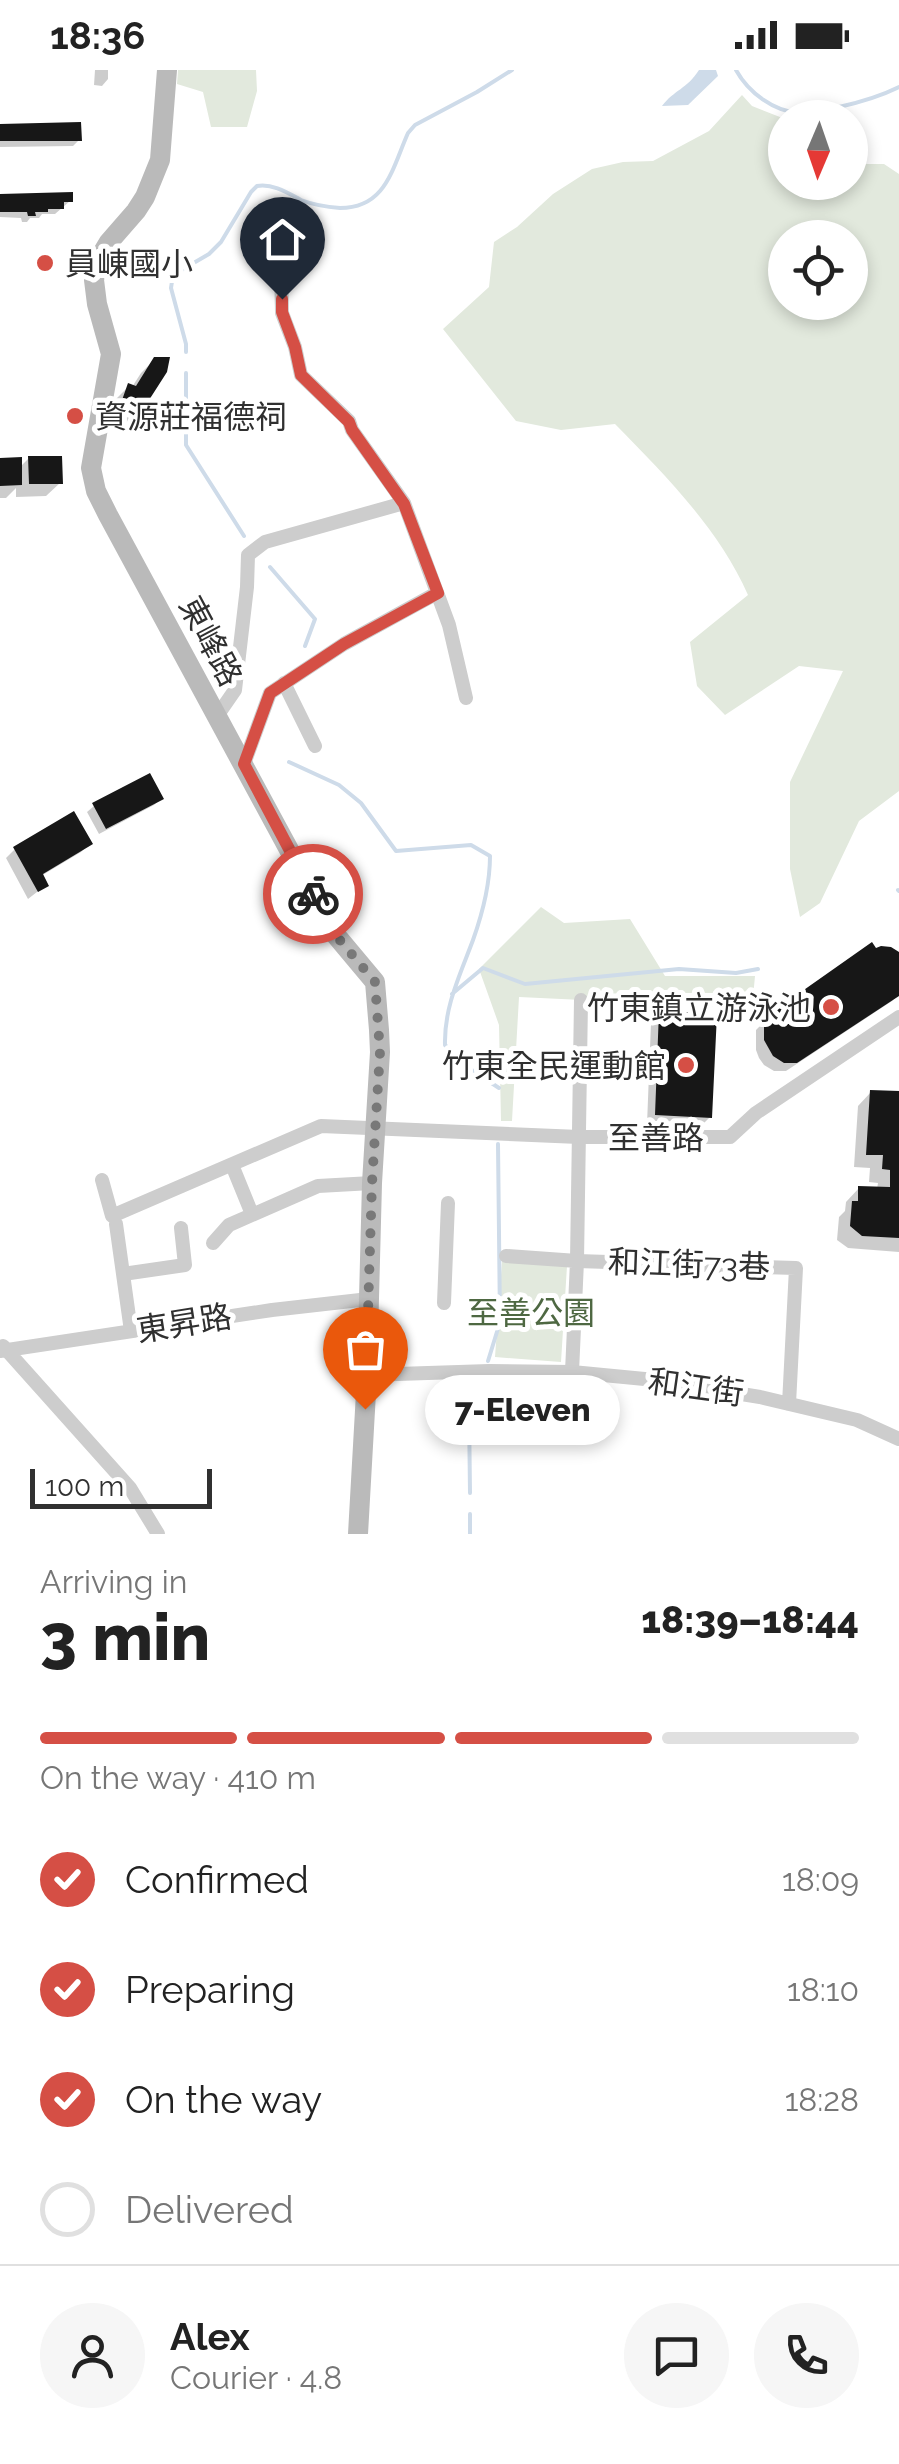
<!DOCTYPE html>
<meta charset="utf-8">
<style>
body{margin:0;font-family:Raleway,"Noto Sans TC",sans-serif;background:#f6f6f6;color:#222;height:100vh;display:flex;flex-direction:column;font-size:38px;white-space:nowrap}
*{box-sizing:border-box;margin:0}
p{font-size:32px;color:#767676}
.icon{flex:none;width:55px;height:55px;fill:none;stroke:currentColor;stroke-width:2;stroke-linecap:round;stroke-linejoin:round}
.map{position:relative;height:1464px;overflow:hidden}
.sheet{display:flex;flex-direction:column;background:#fff;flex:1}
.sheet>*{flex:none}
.needle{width:65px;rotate:182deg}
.buttons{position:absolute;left:768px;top:30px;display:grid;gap:20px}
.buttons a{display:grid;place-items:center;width:100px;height:100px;border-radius:50%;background:#fff;box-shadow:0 5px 15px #0003;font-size:50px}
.scale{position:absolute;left:30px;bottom:25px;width:182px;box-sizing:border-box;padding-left:10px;border:5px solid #303030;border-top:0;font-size:28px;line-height:35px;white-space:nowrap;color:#303030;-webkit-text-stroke:8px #fff;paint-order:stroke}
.pin{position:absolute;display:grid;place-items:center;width:85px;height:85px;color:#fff;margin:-102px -42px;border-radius:50% 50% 50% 0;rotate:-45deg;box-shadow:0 0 10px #0007}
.pin .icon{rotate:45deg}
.courier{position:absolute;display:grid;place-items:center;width:100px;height:100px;margin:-50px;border:8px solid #d54f45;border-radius:50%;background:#fff;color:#222;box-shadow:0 2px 12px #0007}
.bubble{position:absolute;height:70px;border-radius:35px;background:#fff;box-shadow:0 5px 15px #0003;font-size:32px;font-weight:800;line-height:70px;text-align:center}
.headline em{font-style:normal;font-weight:800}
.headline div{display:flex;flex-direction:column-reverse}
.headline{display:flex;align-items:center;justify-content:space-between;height:170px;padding:0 40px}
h1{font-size:65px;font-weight:800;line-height:75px}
.bar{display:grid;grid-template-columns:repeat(4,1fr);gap:15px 10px;align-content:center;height:120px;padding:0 40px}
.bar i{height:12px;border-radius:8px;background:#e0e0e0}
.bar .on{background:#d54f45}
.bar p{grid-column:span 4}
.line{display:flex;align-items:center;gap:25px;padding:0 40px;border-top:2px solid #e0e0e0}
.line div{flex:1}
.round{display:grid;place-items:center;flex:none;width:105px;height:105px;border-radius:52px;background:#f6f6f6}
ol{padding:0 40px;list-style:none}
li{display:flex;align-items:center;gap:30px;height:110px}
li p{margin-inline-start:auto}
li .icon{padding:10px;border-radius:50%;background:#d54f45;color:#fff;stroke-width:4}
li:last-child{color:#767676}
li i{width:55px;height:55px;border:5px solid #e0e0e0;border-radius:50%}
.status{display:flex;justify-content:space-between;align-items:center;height:70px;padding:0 50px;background:#fff;direction:ltr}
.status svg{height:28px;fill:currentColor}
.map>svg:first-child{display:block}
</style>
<div class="status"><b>18:36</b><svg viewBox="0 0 49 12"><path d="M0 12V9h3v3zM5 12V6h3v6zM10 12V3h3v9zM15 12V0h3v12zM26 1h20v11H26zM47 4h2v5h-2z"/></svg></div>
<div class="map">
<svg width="899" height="1464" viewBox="0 0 899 1464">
<rect width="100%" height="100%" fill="#fff"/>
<path fill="#e2e9dd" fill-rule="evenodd" d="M178 0H256L257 21 247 57H211L203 22 177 14Z
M742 25 752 36 785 49V112H850V94H884L899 104V721L859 751 820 833 800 847 790 799V712L843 601 799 596 725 645 697 616 690 572 748 525C719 459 665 405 615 354L561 360 516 351 443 259 489 217 494 172 517 157 553 124 592 99 623 92 653 91 709 61ZM785 168H850V232H785Z
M541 837 564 853 630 849 665 906H755L752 938 519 927 512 1051H501L499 955 479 899Z
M502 1192 567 1196 561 1292 495 1287Z"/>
<path fill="#cedbe9" d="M699 0H716L718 6 688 35 662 36C674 20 687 19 699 0Z"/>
<path fill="#0003" d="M95 0H108V9L102 16 94 15Z
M0 56 79 70 73 76 0 77Z
M0 127 70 131 55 144H42L39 148H30L27 152H22L21 148 0 147Z
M155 289 140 340 126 354 108 346 115 330 129 316 132 317 141 303Z
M68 343 77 353 70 357 64 347Z
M29 388 60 413 46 426 16 427V418L6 428H0V390L19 398Z
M161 729 154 735 99 764 87 742 94 736Z
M90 773 81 782 41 806 46 815 28 829 6 788 15 779Z
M899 910V924L892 931 786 1001H774L764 995 759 988 756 980V960L766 950Z
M660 944 710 1047 701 1056 647 1054 651 953Z
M871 1022 899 1024V1182L848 1178 837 1170 839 1147 845 1141 846 1132 859 1118 877 1119 878 1113 869 1112 870 1098 854 1097 858 1036Z"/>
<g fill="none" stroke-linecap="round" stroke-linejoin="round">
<path stroke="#cedbe9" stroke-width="4" d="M736 0C748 22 774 42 800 43 813 43 826 39 839 37 861 32 879 27 899 17
M186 282V274L171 218 173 205 209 184 221 172 251 122 257 116C272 113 288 123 301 130 314 135 326 137 340 138 386 138 392 99 408 63L415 55 477 22 512 0
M186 303V375L244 466
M270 497 315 549 305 576
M289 692 339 715 361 733 396 781 471 775 490 786C490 815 483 842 473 870 460 905 444 937 445 975L464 995 499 1018
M898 820 899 821
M452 924 483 898 525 914 679 899 736 903 758 899
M488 1291 500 1252 498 1074
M470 1423 469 1339 482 1311
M470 1464V1444"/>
</g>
<path fill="#171717" d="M81 52 82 71H0V54Z
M73 122V132H64V139H48V142H35L36 146H28L27 142H0V124Z
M154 287H170L167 302 142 341 121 333 128 313 136 316Z
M76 336 84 350 74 356 66 341Z
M28 386H62L63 414H29Z
M22 387V415L0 416V388Z
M150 703 164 729 106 759 92 733Z
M74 741 93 774 43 804 49 816 38 822 13 777Z
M872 872 876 878 881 876 891 877 899 882V926L797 993H784L773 986 764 970V948Z
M659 941 717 944 712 1048 655 1045Z
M870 1020 899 1021V1168L862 1166 850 1156 852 1131H858V1116L890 1117V1100L882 1099 883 1085H866Z"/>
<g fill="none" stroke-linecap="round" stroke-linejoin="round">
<path stroke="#cdcdcd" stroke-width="14" d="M298 149 281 198 282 243 295 277 301 305 349 351 352 360 404 433 449 555 466 628
M284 613 315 676
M217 646 235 620 247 517 248 485 265 472 404 433
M244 694 270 623 344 574 437 523
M232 1095 252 1144
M102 1110 112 1146 321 1056 579 1067H730L756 1043 899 947
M116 1154 131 1261
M213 1173 229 1155 318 1116 372 1113
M506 1186 577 1191 796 1198 789 1334
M123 1204 185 1195 181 1158
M444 1233 448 1133
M3 1276 130 1418 158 1464
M0 1281 272 1240 369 1229
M572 1302 577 1191 581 930
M367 1305 489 1301 572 1302 655 1310 760 1327 857 1350 899 1369"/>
<path stroke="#bababa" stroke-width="20" d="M167 0 160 90 145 127 136 141 109 172 97 192 94 210 97 234 111 284 91 398 96 421 108 445 334 863 375 912 379 960 380 982 372 1113 367 1305 358 1464"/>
</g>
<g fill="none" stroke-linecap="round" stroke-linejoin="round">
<path stroke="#787878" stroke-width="10" stroke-dasharray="0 18" d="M313 824 334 863 375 912 380 982 372 1113 365 1339"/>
<path stroke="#d54f45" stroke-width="12" d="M282 229V242L295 277 301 305 349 352 352 360 404 434 438 523 344 574 270 623 244 694 313 824"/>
</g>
<g fill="#d54f45" stroke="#fff" stroke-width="4">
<circle cx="45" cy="193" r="10"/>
<circle cx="75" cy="346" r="10"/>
<circle cx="831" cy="937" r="10"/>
<circle cx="686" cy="995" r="10"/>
</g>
<g text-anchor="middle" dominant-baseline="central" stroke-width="10" stroke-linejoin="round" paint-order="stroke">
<g font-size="32" fill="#303030" stroke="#fff" text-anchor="start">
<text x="65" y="193">員崠國小</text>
<text x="95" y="346">資源莊福德祠</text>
<text x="811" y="937" text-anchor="end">竹東鎮立游泳池</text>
<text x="666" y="995" text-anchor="end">竹東全民運動館</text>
</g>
<g font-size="32" fill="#303030" stroke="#fff">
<text transform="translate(211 571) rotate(62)">東峰路</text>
<text x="656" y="1067">至善路</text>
<text transform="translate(689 1194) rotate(2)">和江街73巷</text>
<text transform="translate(184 1253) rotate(-9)">東昇路</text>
<text transform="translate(696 1317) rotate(8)">和江街</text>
</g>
<g font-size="32" fill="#4e6842" stroke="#fff">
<text x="531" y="1242">至善公園</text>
</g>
</g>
</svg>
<div class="buttons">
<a><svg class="needle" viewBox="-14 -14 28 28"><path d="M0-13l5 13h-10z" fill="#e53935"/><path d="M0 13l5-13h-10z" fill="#767676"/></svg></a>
<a><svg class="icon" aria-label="locate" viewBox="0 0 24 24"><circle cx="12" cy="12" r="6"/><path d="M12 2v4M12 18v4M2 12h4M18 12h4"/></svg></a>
</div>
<div class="scale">100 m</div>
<div class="pin" style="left:365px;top:1339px;background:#ea580c"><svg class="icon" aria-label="bag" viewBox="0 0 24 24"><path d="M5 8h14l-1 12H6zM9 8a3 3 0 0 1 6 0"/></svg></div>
<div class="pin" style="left:282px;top:229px;background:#1f2937"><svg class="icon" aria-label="home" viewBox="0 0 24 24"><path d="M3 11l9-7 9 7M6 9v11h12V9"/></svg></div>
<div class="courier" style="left:313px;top:824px"><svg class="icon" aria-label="bike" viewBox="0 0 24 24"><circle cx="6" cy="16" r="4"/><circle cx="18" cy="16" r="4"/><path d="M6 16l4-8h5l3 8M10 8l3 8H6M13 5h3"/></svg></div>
<div class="bubble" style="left:425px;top:1305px;width:195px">7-Eleven</div>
</div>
<section class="sheet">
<div class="headline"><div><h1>3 min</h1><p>Arriving in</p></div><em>18:39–18:44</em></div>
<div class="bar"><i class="on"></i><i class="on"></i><i class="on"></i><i></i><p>On the way · 410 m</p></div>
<ol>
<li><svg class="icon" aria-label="check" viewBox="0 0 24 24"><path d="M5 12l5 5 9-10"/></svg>Confirmed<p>18:09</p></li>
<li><svg class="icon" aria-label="check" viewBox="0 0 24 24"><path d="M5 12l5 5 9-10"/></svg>Preparing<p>18:10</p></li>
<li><svg class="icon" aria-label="check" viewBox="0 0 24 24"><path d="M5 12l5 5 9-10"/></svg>On the way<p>18:28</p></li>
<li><i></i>Delivered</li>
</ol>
<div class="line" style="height:180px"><a class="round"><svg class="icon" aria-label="person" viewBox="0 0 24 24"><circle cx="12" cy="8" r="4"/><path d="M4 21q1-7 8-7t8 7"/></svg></a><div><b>Alex</b><p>Courier · 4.8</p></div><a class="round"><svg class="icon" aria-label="chat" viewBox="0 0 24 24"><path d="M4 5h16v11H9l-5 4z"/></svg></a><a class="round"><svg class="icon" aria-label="phone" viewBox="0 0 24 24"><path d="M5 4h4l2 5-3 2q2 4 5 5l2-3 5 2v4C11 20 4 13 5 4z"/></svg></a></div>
</section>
